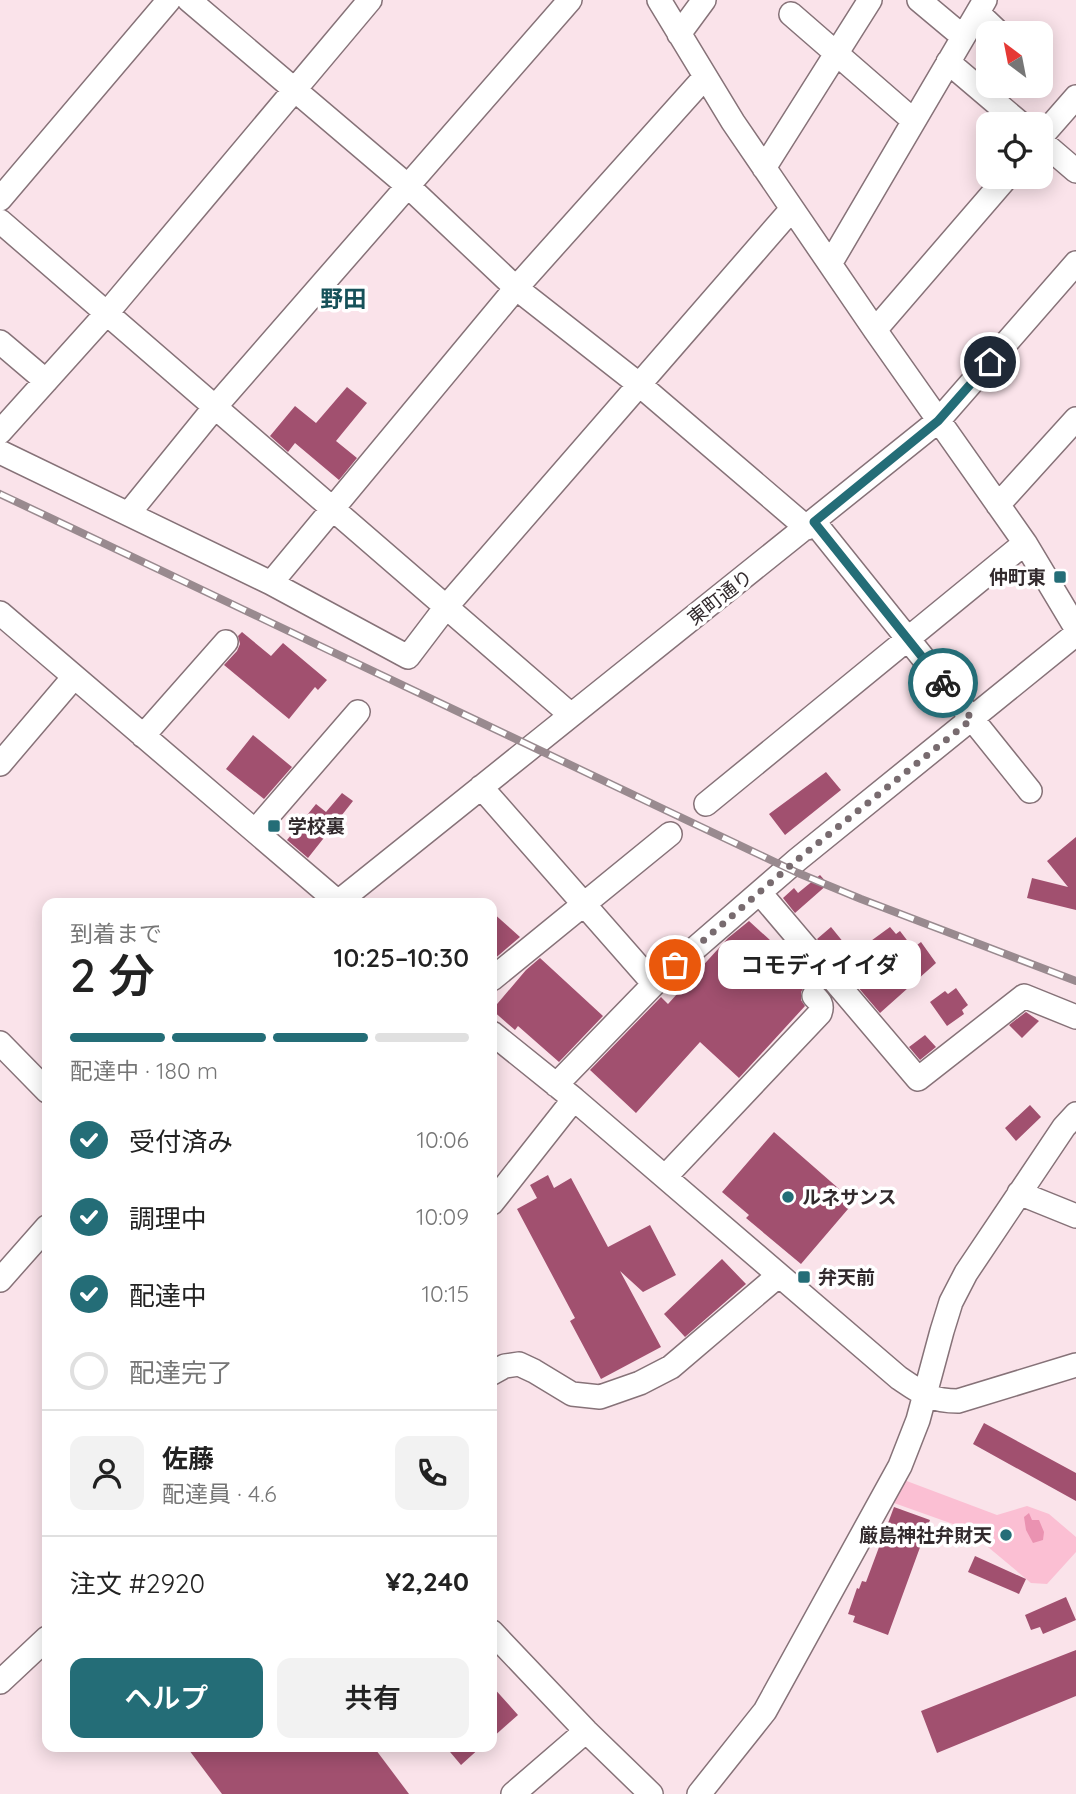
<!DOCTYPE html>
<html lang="ja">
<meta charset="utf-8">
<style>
body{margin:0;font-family:Quicksand,"Noto Sans JP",sans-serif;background:#f2f2f2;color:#222;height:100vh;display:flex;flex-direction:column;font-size:26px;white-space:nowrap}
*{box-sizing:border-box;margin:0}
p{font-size:23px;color:#767676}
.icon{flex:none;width:38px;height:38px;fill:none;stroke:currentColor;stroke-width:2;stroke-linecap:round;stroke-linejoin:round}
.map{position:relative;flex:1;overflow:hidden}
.details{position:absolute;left:42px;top:898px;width:455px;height:854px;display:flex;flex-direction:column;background:#fff;border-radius:14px;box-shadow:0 4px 18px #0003}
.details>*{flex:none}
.needle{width:46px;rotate:328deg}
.controls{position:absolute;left:976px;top:21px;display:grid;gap:14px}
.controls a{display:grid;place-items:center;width:77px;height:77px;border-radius:14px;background:#fff;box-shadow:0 4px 18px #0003;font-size:35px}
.pin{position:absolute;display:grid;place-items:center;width:60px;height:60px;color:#fff;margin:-30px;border:4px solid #fff;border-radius:50%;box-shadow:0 2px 7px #0007}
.courier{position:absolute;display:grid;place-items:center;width:70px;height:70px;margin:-35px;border:5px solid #246d77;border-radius:50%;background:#fff;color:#222;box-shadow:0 2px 9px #0007}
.bubble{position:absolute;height:49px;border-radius:14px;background:#fff;box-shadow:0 4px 18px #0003;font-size:23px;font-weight:600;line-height:49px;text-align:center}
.head em{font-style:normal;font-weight:600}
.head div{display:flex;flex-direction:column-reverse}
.head{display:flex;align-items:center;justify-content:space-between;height:119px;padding:0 28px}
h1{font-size:46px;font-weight:600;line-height:52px}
.bar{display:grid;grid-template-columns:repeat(4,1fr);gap:10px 7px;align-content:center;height:84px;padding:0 28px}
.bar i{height:9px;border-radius:5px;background:#e0e0e0}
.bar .selected{background:#246d77}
.bar p{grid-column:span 4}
.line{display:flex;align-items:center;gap:18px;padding:0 28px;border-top:2px solid #e0e0e0}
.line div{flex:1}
.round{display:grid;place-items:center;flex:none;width:74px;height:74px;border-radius:14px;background:#f2f2f2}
ol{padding:0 28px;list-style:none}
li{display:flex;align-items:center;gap:21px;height:77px}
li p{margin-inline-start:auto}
li .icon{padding:7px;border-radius:50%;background:#246d77;color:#fff;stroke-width:4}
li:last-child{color:#767676}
li i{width:38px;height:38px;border:4px solid #e0e0e0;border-radius:50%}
.primary-button{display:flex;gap:14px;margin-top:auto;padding:14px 28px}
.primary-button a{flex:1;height:80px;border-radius:14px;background:#246d77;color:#fff;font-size:28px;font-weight:600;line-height:80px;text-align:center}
.primary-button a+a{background:#f2f2f2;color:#222}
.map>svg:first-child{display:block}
</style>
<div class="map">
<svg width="1076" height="1794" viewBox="0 0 1076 1794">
<rect width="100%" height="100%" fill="#fae3ea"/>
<path fill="#fbbfd3" d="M904 1480 997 1515 1027 1506 1049 1514 1076 1537V1552L1047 1584 1031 1583 988 1547 981 1534 894 1503Z"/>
<path fill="#ea92b1" d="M1029 1513 1032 1520H1039L1044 1532 1043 1540 1033 1543 1026 1530 1024 1517Z"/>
<path fill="#a1506f" d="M347 387 367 403 336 441 357 458 339 480 295 443 288 452 270 436 295 406 316 423Z
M242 632 271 656 283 643 327 680 318 690 315 687 289 719 224 665 237 651 240 644 238 636Z
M253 735 292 767 264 799 226 769Z
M826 772 841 790 785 835 769 814Z
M342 793 353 801 308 858 287 840 316 804 326 812Z
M1076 837V910L1027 898 1032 878 1068 887 1047 861Z
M820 875 828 884 795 913 783 898 794 888 798 893Z
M492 912 520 937 492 961Z
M749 921 816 982 805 986 801 992V1000L805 1006 739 1078 700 1042 636 1113 590 1070 661 997 668 1004 728 938Z
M831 927 853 954 890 927 896 934 900 931 913 948 921 942 936 963 880 1013 817 939Z
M540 958 603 1016 559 1062 518 1026 515 1030 492 1010 526 970Z
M956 988 968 1005 962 1010 964 1014 947 1026 930 1002 945 991 948 994Z
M1026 1012 1039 1021 1022 1038 1009 1025Z
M925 1035 936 1047 920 1060 909 1047Z
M1030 1105 1041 1117 1016 1141 1005 1128Z
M774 1132 854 1202 801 1264 746 1218 749 1215 722 1192Z
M548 1175 554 1188 571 1178 608 1247 650 1225 676 1275 643 1292 620 1271 661 1347 601 1379 570 1321 575 1318 517 1209 537 1198 530 1185Z
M722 1259 746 1284 685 1337 664 1314Z
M984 1423 1076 1473V1501L973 1444Z
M894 1507 930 1520 888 1635 853 1622 855 1616 848 1614 857 1588 859 1589 862 1581 866 1582Z
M975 1556 1026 1579 1019 1594 968 1572Z
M1066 1597 1076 1620 1043 1634 1040 1627 1031 1630 1025 1615Z
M1076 1650V1696L937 1753 921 1711Z
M492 1686 518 1715 492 1738Z
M186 1746H373L409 1794H222Z
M445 1746H482L461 1765Z"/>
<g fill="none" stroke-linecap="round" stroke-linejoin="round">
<defs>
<path id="minor" d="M189 0 409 187 516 288 641 386 807 528
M659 0 733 122 875 330 1025 543 1076 628
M919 0 962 36
M978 13 999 33
M791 14 914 121
M679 34 704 0
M948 62 1021 124
M1041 137 1076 97
M1041 141 1076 171
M764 168 870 0
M0 199 169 0
M0 221 571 715
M830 264 985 0
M875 330 1007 177
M0 342 46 381
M0 432 107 313 370 0
M0 452 271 583 408 657 446 607 791 210
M998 505 1076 419
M129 513 215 407 570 0
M814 522 1030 791
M271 583 516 288 705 77
M0 613 339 903
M143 736 226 642
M0 764 74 677
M481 787 654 984
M706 804 1025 543
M255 831 358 712
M760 893 918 1079 1024 996 1076 1017
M337 903 938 421 1076 263
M492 979 670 834
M492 1033 574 1099 899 1378C921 1393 931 1401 958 1401L1076 1365
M0 1043 47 1091
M556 1085 654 984 797 860 1076 634
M665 1177 820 1013C823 1005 820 1002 814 996
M1019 1193 1076 1216
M492 1203 574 1099
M0 1280 47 1227
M492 1373 505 1366 519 1364 534 1371 572 1394 600 1397 640 1383 671 1367 779 1275
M492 1632 586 1731 651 1794
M0 1682 47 1638
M513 1794 586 1731
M699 1794 765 1711 900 1466 918 1420 942 1331 951 1302 966 1273 1064 1127 1076 1114"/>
</defs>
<use href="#minor" stroke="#867278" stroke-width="26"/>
<use href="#minor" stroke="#fff" stroke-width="23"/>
<defs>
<path id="rail" d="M0 494 798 873 861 899 1076 981"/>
</defs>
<use href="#rail" stroke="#998a8f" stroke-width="8"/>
<use href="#rail" stroke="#fff" stroke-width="5" stroke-dasharray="16" stroke-linecap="butt"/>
</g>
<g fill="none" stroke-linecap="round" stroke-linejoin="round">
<path stroke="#786b6f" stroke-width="7" stroke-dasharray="0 12.6" d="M675 965 797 860 972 719 943 683"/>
<path stroke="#246d77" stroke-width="9" d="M943 683 814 522 938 421 990 362"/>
</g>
<g fill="#246d77" stroke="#fff" stroke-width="2.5">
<rect x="1053" y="570" width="14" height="14" rx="3.5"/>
<rect x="267" y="819" width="14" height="14" rx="3.5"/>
<circle cx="788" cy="1197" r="7"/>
<rect x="797" y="1270" width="14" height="14" rx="3.5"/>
<circle cx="1006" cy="1535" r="7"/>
</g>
<g text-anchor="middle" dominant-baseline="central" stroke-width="7" stroke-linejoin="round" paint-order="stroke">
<g font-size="19" font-weight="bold" fill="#322a2d" stroke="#fff" text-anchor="start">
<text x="1046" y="577" text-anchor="end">仲町東</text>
<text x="288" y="826">学校裏</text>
<text x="802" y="1197">ルネサンス</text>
<text x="818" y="1277">弁天前</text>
<text x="992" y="1535" text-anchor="end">厳島神社弁財天</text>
</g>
<g font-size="19" fill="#322a2d" stroke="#fff">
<text transform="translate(720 597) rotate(-38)">東町通り</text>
</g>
<g font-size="23" font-weight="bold" fill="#165159" stroke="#fff">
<text x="343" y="298">野田</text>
</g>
</g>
</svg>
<div class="controls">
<a><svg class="needle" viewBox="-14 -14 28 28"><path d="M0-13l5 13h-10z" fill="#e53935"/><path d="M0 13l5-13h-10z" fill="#767676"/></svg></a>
<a><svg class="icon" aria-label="locate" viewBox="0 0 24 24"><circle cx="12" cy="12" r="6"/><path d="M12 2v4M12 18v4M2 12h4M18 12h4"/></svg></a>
</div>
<div class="pin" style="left:675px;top:965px;background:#ea580c"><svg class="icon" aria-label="bag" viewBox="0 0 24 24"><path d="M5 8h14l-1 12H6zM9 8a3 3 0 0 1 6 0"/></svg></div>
<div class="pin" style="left:990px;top:362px;background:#1f2937"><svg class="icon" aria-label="home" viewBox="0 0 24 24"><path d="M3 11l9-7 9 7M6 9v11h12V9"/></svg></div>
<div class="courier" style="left:943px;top:683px"><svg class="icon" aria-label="bike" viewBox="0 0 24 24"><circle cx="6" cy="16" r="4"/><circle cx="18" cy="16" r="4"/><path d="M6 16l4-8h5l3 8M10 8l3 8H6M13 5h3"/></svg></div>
<div class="bubble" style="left:718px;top:940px;width:203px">コモディイイダ</div>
<section class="details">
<div class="head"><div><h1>2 分</h1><p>到着まで</p></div><em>10:25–10:30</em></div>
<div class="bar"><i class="selected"></i><i class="selected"></i><i class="selected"></i><i></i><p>配達中 · 180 m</p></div>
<ol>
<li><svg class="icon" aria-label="check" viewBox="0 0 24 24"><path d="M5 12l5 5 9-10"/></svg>受付済み<p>10:06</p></li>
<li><svg class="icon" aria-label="check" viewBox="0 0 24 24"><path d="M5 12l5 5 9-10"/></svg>調理中<p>10:09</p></li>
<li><svg class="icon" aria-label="check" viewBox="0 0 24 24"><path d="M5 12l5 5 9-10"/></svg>配達中<p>10:15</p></li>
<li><i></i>配達完了</li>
</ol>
<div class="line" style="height:126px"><a class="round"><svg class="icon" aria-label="person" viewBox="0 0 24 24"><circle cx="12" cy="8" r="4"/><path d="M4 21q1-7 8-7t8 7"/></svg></a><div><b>佐藤</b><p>配達員 · 4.6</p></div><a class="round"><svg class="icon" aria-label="phone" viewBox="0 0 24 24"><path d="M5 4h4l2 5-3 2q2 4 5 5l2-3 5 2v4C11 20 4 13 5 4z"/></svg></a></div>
<div class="line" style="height:91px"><div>注文 #2920</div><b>¥2,240</b></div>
<div class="primary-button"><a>ヘルプ</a><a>共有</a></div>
</section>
</div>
